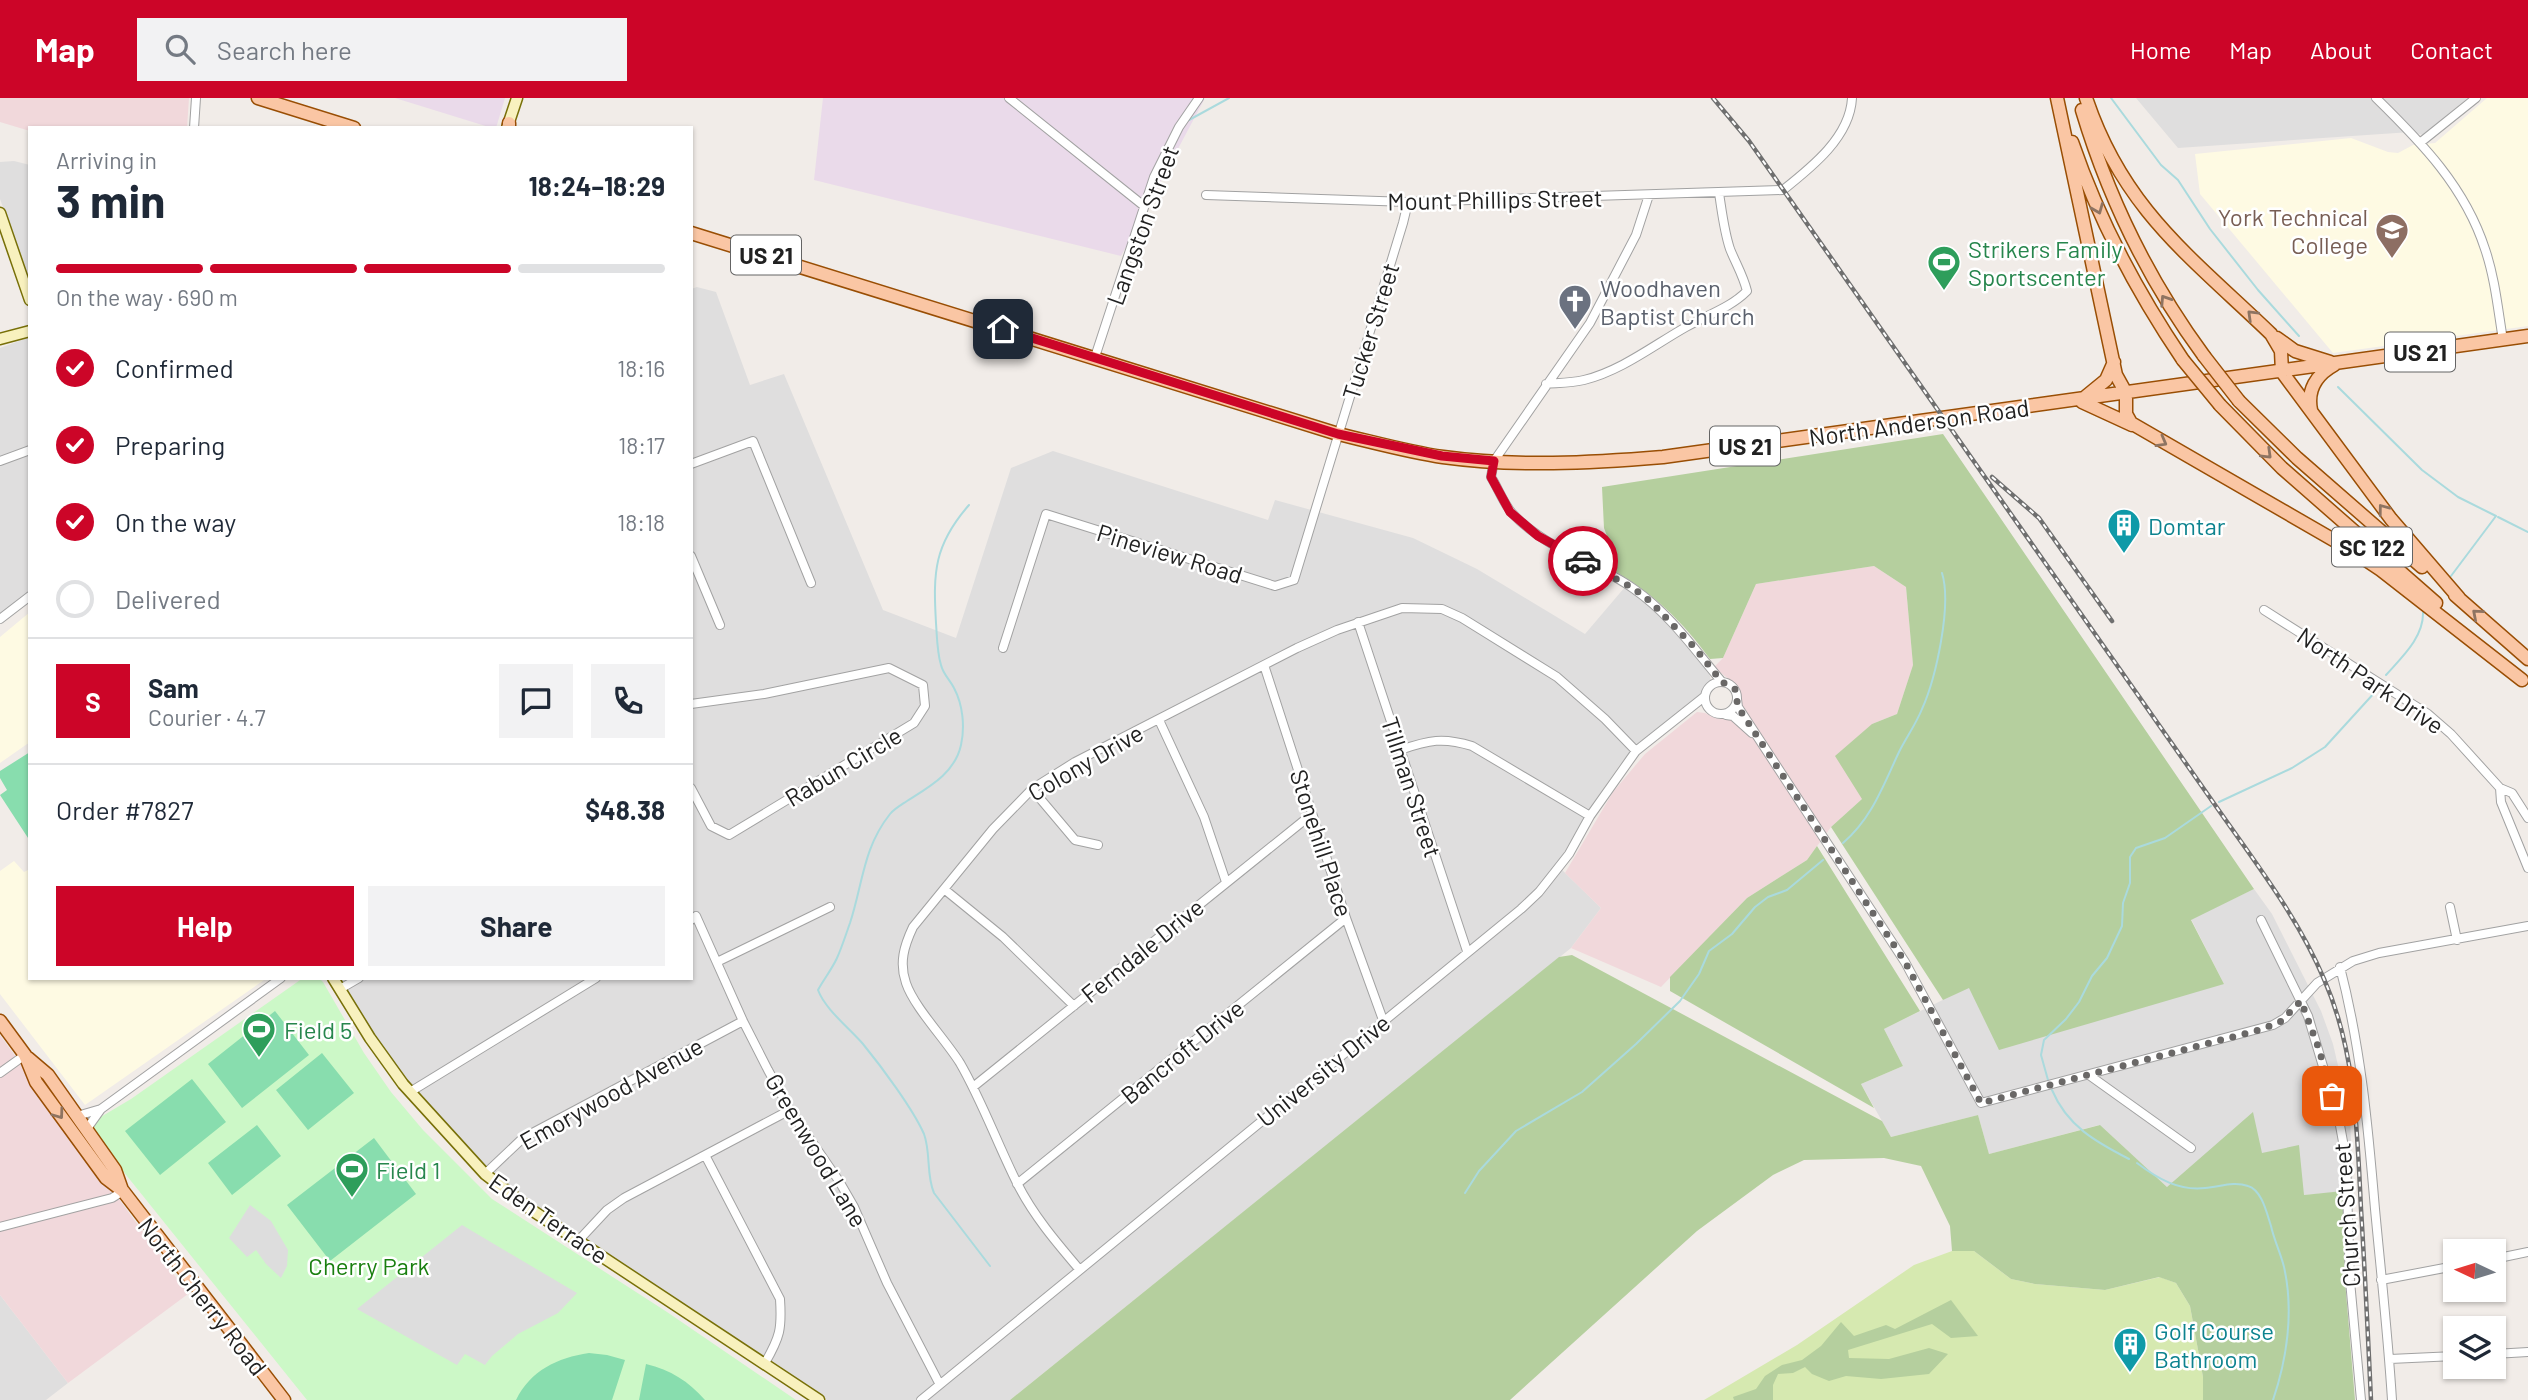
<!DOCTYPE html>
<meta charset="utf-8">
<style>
body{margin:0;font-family:Barlow,sans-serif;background:#f2f2f3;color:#1f2937;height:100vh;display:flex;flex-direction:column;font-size:26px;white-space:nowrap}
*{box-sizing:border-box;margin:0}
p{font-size:23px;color:#747a83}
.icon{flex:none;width:38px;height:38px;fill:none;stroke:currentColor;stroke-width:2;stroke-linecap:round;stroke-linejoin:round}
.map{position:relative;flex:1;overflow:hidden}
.details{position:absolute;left:28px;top:28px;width:665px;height:854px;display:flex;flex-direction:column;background:#fff;border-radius:0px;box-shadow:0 2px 5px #0004}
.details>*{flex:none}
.needle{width:46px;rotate:274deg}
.tools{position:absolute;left:2443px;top:1141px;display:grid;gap:14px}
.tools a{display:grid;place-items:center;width:63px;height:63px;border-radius:0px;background:#fff;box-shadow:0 2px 5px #0004;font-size:35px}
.pin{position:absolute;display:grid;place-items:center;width:60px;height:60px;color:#fff;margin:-30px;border-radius:14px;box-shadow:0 4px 10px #0006}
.courier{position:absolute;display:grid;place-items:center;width:70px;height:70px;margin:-35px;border:5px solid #cc0528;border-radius:50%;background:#fff;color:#222;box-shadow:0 2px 9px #0007}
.overview em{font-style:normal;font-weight:700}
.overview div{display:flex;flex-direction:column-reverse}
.overview{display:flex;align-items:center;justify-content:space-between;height:119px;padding:0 28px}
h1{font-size:46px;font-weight:700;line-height:52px}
.bar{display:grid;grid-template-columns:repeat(4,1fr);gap:10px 7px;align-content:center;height:84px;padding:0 28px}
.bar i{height:9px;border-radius:5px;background:#e0e1e3}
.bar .on{background:#cc0528}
.bar p{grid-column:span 4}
.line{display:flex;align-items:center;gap:18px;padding:0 28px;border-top:2px solid #e0e1e3}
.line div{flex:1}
.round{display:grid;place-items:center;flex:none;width:74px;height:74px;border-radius:0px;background:#f2f2f3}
ol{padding:0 28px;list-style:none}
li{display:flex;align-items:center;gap:21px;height:77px}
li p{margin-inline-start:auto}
li .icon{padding:7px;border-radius:50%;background:#cc0528;color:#fff;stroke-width:4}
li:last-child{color:#747a83}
li i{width:38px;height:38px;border:4px solid #e0e1e3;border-radius:50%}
.action{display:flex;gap:14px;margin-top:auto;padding:14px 28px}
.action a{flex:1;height:80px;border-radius:0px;background:#cc0528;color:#fff;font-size:28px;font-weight:700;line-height:80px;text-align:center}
.action a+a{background:#f2f2f3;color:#1f2937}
header{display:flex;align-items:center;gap:42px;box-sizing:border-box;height:98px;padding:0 35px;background:#cc0528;color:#fff}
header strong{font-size:33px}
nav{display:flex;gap:38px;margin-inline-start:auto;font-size:24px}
.search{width:490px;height:63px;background:#f2f2f3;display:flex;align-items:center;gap:18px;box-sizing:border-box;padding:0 24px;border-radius:0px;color:#747a83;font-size:26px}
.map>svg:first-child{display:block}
</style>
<header>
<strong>Map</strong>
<div class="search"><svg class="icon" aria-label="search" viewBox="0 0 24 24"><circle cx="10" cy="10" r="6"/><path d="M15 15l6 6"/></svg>Search here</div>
<nav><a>Home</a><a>Map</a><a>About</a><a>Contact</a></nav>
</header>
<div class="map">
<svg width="2528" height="1302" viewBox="0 0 2528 1302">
<rect width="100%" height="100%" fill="#f1ece8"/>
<path fill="#dfdede" d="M2136 0H2468L2423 37 2411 34 2178 50Z
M14 63 30 67V185L0 101V64Z
M697 189 716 194 750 287 784 276 883 512 956 540 1011 370 1053 353 1268 422 1275 402 1413 440 1477 471 1585 536 1625 489 1648 507 1666 524 1709 575 1711 582 1701 595 1635 648 1619 668 1587 714 1557 767 1601 810 1571 850 1010 1302H827L535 1111 485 1071 388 961 338 880H691V191Z
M30 239V494L0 517V250Z
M2254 791 2272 816 2321 913 2333 946 2350 1019 2353 1093 2304 1097 2167 1089 2099 1027 1989 1056 1978 1017 1891 1039 1861 986 1903 968 1884 931 1969 889 2224 886 2191 821Z
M0 1197 68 1285 46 1302H0Z"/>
<path fill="#f1d8db" d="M0 0H189L187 30H30V33L0 24Z
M1874 468 1906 489 1913 567 1897 616 1872 626 1862 701 1831 729 1807 762 1747 800 1661 889 1571 850 1601 810 1565 775 1613 694 1645 656 1697 614 1705 615 1715 620 1722 621 1729 620 1740 608 1742 600 1737 588 1714 569 1723 560 1756 486Z
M0 937 188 1196 68 1285 0 1197Z"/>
<path fill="#eadaea" d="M395 0H505L496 30H492Z
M823 0H1205L1121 158 814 82Z"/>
<path fill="#fefae3" d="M2487 0H2528V228L2333 255 2200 96 2195 56 2351 40 2388 54 2398 55 2413 47 2435 45Z
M30 514V644L0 665V539Z
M14 763 24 774 30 771V880H267L85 1007 0 896V773Z"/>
<path fill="#d6e9b0" d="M1952 1153H1974L2011 1181 2035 1186 2105 1192 2160 1179 2176 1185 2190 1208 2203 1279V1302H1704L1797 1247 1914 1167Z"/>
<path fill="#b5cf9e" d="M1943 336 2254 791 2191 822 2224 886 1999 952 1969 890 1943 902 1831 729 1862 701 1835 658 1872 626 1897 616 1913 567 1906 489 1874 468 1756 486 1723 560 1710 561C1683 524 1653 495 1613 472V454L1604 430 1602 389Z
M1817 748 1920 913 1884 931 1903 968 1861 986 1874 1010 1670 893V879L1747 800 1807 762Z
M1572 857 1882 1023 1891 1039 1978 1017 1989 1056 2100 1027 2167 1089 2253 1014 2262 1055 2299 1047 2304 1097 2343 1093 2345 1183 2355 1302H2203V1279L2190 1208 2176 1185 2159 1179 2105 1192 2035 1186 2011 1181 1974 1153H1952L1950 1128 1921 1068 1884 1060 1804 1062 1773 1077 1697 1133 1510 1302H1010L1559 859Z
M1951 1202 1978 1238 1951 1240 1932 1226 1848 1252 1849 1260 1889 1261 1929 1250 1948 1256 1929 1276 1881 1281 1846 1278 1829 1283 1812 1276 1805 1269 1793 1275 1778 1276 1773 1287V1302H1734L1733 1299 1756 1291 1765 1278 1782 1267 1802 1262 1821 1248 1841 1224 1854 1238 1886 1227 1895 1231Z"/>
<path fill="#ccf8c7" d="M303 880H319L323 884 364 955 391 994 423 1032 492 1101 667 1214 796 1302H307L94 1037 92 1029 99 1020 131 1001Z"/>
<path fill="#88ddae" d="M30 654V743L0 697 7 692 0 680V673Z
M275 913 309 957 242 1010 208 966Z
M322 955 354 995 308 1032 276 992Z
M192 981 226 1024 160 1077 125 1033Z
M257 1027 281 1058 232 1097 208 1065Z
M374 1040 416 1096 330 1163 287 1107Z
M589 1255 607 1257 625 1262 612 1302H516C531 1272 557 1260 589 1255Z
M646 1266C671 1272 688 1283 705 1302H639Z"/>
<path fill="#ddd" d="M250 1107 271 1123 288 1152 287 1168 281 1180 266 1166 256 1152 247 1159 229 1140Z
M462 1127 577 1195 558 1215 518 1236 492 1258 485 1267 465 1256 457 1267 357 1211Z"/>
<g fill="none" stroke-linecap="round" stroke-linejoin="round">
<path stroke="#aadadd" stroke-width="2" d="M2111 0 2161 67 2178 82 2210 131 2258 192 2299 238
M1189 22 1229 0
M2338 289 2422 372 2458 399 2496 418 2451 478
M969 407C934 447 933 474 936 525 937 539 937 554 941 567 943 576 950 582 954 590 963 607 965 629 961 647 955 675 929 689 907 703 901 707 894 711 890 716 863 750 863 785 850 825 846 836 842 849 837 860 832 871 824 881 818 892 825 911 849 930 863 946 881 968 913 1011 924 1036 931 1055 926 1077 934 1095L990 1168
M2498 419 2528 434
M2386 577C2402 559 2424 539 2423 514
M2219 704 2292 670 2325 649 2376 593
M1843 745C1872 720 1883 688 1899 654 1906 640 1916 626 1922 611 1936 580 1952 507 1942 475
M2048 982 2041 957 2044 942 2066 921 2079 904 2092 878 2107 860 2122 828 2123 805 2130 785V759L2136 750 2165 740 2211 708
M2052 992C2067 1028 2096 1044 2129 1061
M2137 1065C2158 1081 2179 1093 2205 1090 2220 1089 2233 1083 2248 1088 2262 1092 2267 1116 2271 1128 2274 1142 2281 1156 2284 1169 2294 1213 2287 1261 2273 1302
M1465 1095 1479 1073 1516 1033 1582 994 1636 946 1680 903 1699 876 1709 853 1732 836 1755 809 1768 799 1787 792 1823 762"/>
<defs>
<path id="street" d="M1009 0 1144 108
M2376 0C2422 45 2465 89 2485 151 2495 180 2498 212 2503 242
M194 30 196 0
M2421 44 2476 0
M1206 97 1408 104 1783 92C1812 69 1850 39 1852 0
M1649 97 1636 137 1590 225 1494 363 1491 379C1498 390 1504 406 1512 415 1546 452 1595 463 1634 491 1670 516 1694 551 1722 584
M1095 259 1154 79 1179 29 1199 0
M1546 286C1558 285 1572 285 1584 282 1621 273 1654 247 1686 229 1707 217 1730 210 1747 193 1743 177 1736 166 1730 151 1724 133 1722 114 1719 95
M0 363 30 352
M691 366 753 343 811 485
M691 458 720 527
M2264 512 2428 616 2451 636 2500 690 2512 695 2528 720
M0 521 30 498
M1358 524 1467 853
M1003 550 1046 416 1275 488 1294 482 1403 125 1408 104
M1264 567 1346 820 1383 922
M1705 600a16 16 0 1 1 32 0a16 16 0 1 1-32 0Z
M1737 601 1738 609 1905 864 1981 1005 2273 927 2285 920 2317 885 2353 863 2379 855 2528 828
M691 606 764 596 889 570 923 587 925 608 914 625 729 737 711 728 691 690
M1726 617 1733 618 1752 635
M1159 622 1204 719 1226 784
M1400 652C1429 642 1443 639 1472 648L1590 718
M2500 690 2501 704 2528 770
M1032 691 1075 742 1098 747
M944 791 1003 839 1074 908
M2450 809 2457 842
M691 822 696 818 743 923 768 972 790 1012 839 1083 854 1109 887 1185 939 1285
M2261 822 2308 918 2339 1022 2346 1060 2350 1183 2361 1302
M717 864 830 809
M2340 869C2361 950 2368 1028 2375 1111 2381 1175 2388 1238 2392 1302
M340 891 359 880
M0 975 25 957
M2089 977 2191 1050
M973 989 1312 716
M410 994 596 880
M77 1018 101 1011 281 880
M86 1032 101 1011
M705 1057 780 1201C782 1231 780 1239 765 1265
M485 1076 523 1040 743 923
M1017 1086 1346 820
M0 1129 112 1100 123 1093
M579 1142 607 1112 624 1100 790 1012
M2494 1161 2528 1154
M1079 1171C1056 1144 1033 1117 1017 1085 997 1045 982 1003 960 965 945 941 914 909 906 885 899 865 904 848 913 829L993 731 1032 691 1075 664 1297 550 1337 532 1402 510 1442 511 1462 520 1557 579 1605 621 1636 653
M2381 1182 2455 1168
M2494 1256 2528 1254
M2390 1261 2455 1258
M921 1302 1521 811 1539 794 1569 756 1590 718 1636 653 1704 599"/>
<path id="secondary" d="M507 30 517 0
M0 115 30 202
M0 241 30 233
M333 880 370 940 403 986 485 1076 533 1113 819 1302"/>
<path id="primary" d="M258 0 354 30
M2057 0 2116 277 2126 295V316L2131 325 2351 452 2381 472 2522 582
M2086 0C2123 111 2191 159 2271 236L2281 253 2282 274 2391 421 2459 500
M2082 12C2109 102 2148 182 2204 258
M509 25V30
M2072 44C2099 123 2137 194 2183 262
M691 135 1338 336C1373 344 1408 354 1443 359 1516 369 1590 365 1663 359L2528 238
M2277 240 2295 253 2330 264
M2084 300 2106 282 2114 264
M2239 303 2297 360 2422 469
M2082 304 2132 327
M2220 307 2282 370 2436 505
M2311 312C2307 292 2316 277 2334 267
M2455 497 2528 561
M0 923 25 957 36 984 106 1080 123 1093 284 1302
M28 960 48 977 115 1072 122 1092"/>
</defs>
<use href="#street" stroke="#a2a2a2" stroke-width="10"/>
<use href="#secondary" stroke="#787008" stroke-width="13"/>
<use href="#primary" stroke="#994e04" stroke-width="15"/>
<use href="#street" stroke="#fff" stroke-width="8"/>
<use href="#secondary" stroke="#f8f1be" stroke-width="10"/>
<use href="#primary" stroke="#fac6a4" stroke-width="12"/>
<defs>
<path id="rail" d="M1713 0 1749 43 2220 714C2258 768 2298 820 2324 881 2356 954 2357 1032 2361 1111 2365 1174 2368 1238 2371 1302
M1992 379 2039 420 2112 523"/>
</defs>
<use href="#rail" stroke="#6f6f6f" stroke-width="4.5"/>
<use href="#rail" stroke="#fff" stroke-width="2" stroke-dasharray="5" stroke-linecap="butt"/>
<defs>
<path id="primary-bridge" d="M2204 258 2239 303
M2183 262 2220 307"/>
</defs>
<use href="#primary-bridge" stroke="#994e04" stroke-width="15" stroke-linecap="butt"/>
<use href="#primary-bridge" stroke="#fac6a4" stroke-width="12"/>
</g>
<defs><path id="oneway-chevron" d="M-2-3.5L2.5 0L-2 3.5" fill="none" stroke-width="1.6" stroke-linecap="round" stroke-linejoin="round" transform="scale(1.75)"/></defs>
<g stroke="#8e7462">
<use href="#oneway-chevron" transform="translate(2098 111) rotate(68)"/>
<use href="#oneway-chevron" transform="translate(2165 202) rotate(-123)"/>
<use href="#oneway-chevron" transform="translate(2252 217) rotate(-136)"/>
<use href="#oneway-chevron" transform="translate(2162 344) rotate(29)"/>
<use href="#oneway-chevron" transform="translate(2267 356) rotate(44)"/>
<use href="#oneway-chevron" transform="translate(2383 411) rotate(-127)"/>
<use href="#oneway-chevron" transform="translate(2477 516) rotate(-139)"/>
<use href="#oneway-chevron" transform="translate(59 1016) rotate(54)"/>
</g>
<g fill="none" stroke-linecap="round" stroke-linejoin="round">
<path stroke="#6a6867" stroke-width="7" stroke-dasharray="0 12.6" d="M1583 463 1633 490 1651 504 1695 550 1722 584 1735 591 1738 609 1905 864 1981 1005 2259 932 2280 924 2301 903 2319 951 2332 998"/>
<path stroke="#cc0528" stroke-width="9" d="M1003 231 1338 336 1442 358 1494 363 1491 379 1510 414 1538 438 1583 463"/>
</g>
<defs>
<symbol id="university-pin" viewBox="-11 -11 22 30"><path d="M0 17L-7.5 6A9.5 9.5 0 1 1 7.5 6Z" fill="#8d6e63" stroke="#fff"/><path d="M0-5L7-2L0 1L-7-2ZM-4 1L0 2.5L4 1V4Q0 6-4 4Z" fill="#fff"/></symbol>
<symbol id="stadium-pin" viewBox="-11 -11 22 30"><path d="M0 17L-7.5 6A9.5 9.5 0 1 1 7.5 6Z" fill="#2e9e5b" stroke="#fff"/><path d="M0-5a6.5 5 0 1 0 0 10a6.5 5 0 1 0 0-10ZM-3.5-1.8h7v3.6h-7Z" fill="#fff"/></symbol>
<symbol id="church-pin" viewBox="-11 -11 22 30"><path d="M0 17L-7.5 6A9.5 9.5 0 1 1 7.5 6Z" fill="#6b7280" stroke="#fff"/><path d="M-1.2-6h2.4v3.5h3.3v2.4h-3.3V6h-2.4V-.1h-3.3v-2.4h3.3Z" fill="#fff"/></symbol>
<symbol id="building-pin" viewBox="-11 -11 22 30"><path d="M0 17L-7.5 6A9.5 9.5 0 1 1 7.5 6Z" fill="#0f9aa8" stroke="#fff"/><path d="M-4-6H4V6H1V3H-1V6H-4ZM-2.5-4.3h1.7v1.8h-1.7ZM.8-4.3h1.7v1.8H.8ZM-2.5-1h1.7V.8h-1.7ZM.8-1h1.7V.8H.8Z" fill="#fff"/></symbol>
</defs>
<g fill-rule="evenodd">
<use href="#university-pin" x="2373" y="113" width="38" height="52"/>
<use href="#stadium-pin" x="1925" y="145" width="38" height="52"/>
<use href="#church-pin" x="1556" y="184" width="38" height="52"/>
<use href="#building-pin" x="2105" y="408" width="38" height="52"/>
<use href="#stadium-pin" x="240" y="912" width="38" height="52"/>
<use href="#stadium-pin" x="333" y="1052" width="38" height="52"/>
<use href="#building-pin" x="2111" y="1227" width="38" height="52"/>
</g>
<g text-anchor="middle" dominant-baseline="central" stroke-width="5" stroke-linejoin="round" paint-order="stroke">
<g fill="#fff" stroke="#646464" stroke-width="2">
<rect x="731" y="137.5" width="70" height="39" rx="5"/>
<rect x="2385" y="234.5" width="70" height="39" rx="5"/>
<rect x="1710" y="328.5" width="70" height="39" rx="5"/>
<rect x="2332" y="429.5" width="80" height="39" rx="5"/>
</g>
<g font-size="23" font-weight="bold" fill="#212121">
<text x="766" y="157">US 21</text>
<text x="2420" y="254">US 21</text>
<text x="1745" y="348">US 21</text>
<text x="2372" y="449">SC 122</text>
</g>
<g font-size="24" fill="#212121" stroke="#fff">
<text transform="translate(1495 101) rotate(-1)">Mount Phillips Street</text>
<text transform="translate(1142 127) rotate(-70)">Langston Street</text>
<text transform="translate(1370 233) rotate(-73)">Tucker Street</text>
<text transform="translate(1919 324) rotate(-8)">North Anderson Road</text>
<text transform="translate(1170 455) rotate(17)">Pineview Road</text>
<text transform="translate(2371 582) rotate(34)">North Park Drive</text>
<text transform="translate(1085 664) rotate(-30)">Colony Drive</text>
<text transform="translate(843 668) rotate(-31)">Rabun Circle</text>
<text transform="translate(1412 689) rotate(72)">Tillman Street</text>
<text transform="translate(1322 745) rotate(72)">Stonehill Place</text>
<text transform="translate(1142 852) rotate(-39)">Ferndale Drive</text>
<text transform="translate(1182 953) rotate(-39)">Bancroft Drive</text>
<text transform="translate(1323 972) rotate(-39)">University Drive</text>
<text transform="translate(611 995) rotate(-29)">Emorywood Avenue</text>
<text transform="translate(817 1052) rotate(59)">Greenwood Lane</text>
<text transform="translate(2346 1117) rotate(-94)">Church Street</text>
<text transform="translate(549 1120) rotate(35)">Eden Terrace</text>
<text transform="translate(203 1198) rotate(52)">North Cherry Road</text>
</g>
<g font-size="24" fill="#785e54" stroke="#fff" text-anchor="end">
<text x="2368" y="118">York Technical<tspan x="2368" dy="28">College</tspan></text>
</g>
<g font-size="24" fill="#27864d" stroke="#fff" text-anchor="start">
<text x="1968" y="150">Strikers Family<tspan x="1968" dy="28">Sportscenter</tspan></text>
<text x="284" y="931">Field 5</text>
<text x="376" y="1071">Field 1</text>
</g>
<g font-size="24" fill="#5b616d" stroke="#fff" text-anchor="start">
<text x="1600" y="189">Woodhaven<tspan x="1600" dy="28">Baptist Church</tspan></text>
</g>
<g font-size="24" fill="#0d838f" stroke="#fff" text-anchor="start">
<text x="2148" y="427">Domtar</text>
<text x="2154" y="1232">Golf Course<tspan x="2154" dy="28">Bathroom</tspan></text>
</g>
<g font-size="24" fill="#197f0f" stroke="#fff">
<text x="369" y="1167">Cherry Park</text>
</g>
</g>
</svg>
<div class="tools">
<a><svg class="needle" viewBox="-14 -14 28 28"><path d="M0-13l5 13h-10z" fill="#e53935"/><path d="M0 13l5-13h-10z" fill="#747a83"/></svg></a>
<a><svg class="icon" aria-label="layers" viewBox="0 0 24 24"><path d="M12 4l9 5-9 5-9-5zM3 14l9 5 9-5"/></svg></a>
</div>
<div class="pin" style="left:2332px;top:998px;background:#ea580c"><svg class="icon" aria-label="bag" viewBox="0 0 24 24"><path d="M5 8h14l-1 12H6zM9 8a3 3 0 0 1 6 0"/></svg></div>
<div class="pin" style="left:1003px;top:231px;background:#1f2937"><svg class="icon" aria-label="home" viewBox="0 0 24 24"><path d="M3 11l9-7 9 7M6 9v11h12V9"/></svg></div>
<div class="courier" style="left:1583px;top:463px"><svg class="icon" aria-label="car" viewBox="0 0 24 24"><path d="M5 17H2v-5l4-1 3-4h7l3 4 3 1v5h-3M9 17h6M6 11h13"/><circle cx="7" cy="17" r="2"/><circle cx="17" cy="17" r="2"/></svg></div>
<section class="details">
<div class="overview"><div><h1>3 min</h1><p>Arriving in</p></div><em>18:24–18:29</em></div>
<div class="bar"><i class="on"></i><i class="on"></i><i class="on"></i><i></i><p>On the way · 690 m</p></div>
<ol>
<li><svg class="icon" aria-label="check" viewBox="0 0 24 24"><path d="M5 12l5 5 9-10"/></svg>Confirmed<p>18:16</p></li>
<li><svg class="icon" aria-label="check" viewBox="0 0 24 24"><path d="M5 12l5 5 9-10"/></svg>Preparing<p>18:17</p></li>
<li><svg class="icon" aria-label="check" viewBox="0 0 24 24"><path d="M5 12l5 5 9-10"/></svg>On the way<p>18:18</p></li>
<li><i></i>Delivered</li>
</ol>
<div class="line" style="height:126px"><b class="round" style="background:#cc0528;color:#fff">S</b><div><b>Sam</b><p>Courier · 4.7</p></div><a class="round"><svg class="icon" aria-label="chat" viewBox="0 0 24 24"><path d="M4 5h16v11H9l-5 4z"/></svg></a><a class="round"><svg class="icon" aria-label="phone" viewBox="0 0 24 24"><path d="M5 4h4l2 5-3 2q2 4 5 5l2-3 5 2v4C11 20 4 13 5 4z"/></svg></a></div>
<div class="line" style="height:91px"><div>Order #7827</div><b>$48.38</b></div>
<div class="action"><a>Help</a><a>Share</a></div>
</section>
</div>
